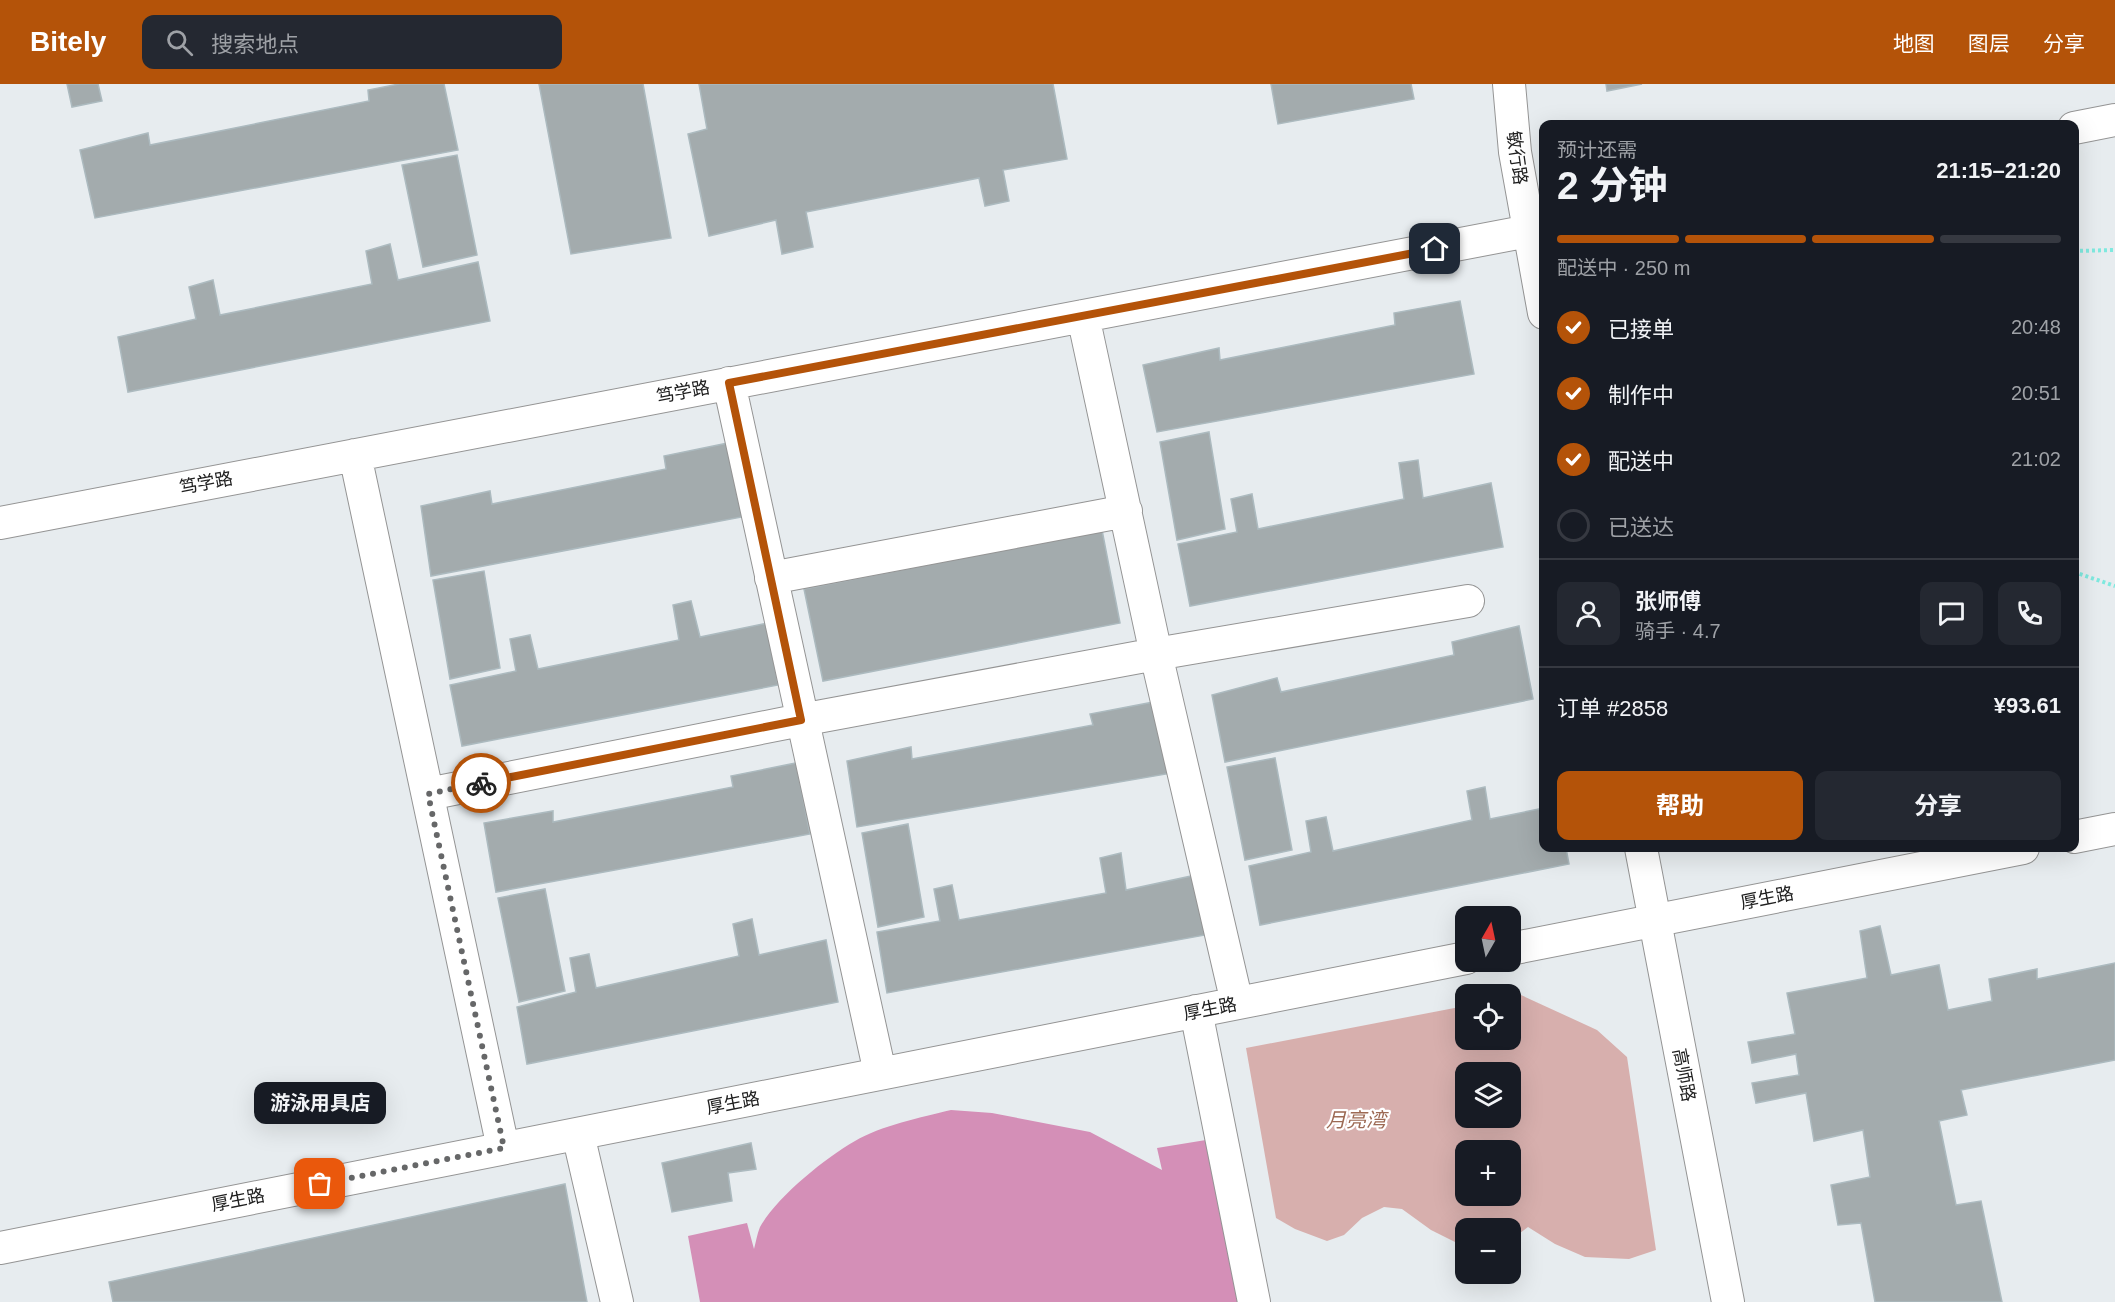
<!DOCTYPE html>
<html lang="zh">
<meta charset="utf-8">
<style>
body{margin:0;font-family:Arial,"Noto Sans SC",sans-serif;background:#242831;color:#f1f3f6;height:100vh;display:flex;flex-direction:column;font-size:22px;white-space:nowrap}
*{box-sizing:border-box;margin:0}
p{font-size:20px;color:#9ea1a6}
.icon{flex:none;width:33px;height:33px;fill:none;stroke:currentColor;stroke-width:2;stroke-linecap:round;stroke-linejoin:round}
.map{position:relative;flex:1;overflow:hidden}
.drawer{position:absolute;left:1539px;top:36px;width:540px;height:732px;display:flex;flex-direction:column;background:#171b24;border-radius:12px;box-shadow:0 6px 24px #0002}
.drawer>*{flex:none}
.needle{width:39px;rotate:9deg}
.buttons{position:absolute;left:1455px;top:822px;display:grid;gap:12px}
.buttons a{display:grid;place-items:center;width:66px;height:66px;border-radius:12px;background:#171b24;box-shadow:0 6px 24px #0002;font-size:30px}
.pin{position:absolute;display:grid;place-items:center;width:51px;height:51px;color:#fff;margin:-26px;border-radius:12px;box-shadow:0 3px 9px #0006}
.courier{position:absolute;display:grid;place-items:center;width:60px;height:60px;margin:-30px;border:4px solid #b45309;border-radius:50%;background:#fff;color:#222;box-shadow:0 2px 8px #0007}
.bubble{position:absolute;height:42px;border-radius:12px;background:#171b24;box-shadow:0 6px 24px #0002;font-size:20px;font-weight:700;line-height:42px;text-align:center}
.head em{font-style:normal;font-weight:700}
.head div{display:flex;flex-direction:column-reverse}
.head{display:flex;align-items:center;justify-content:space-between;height:102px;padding:0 18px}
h1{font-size:39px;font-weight:700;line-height:45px}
.bar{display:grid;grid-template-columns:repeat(4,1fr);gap:9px 6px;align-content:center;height:72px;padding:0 18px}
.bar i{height:8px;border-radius:4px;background:#363941}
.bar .active{background:#b45309}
.bar p{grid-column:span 4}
.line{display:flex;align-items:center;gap:15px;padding:0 18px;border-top:2px solid #363941}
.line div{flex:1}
.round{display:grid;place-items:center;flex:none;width:63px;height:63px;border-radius:12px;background:#242831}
ol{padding:0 18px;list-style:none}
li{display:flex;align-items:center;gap:18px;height:66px}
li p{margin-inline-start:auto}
li .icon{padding:6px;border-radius:50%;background:#b45309;color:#fff;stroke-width:4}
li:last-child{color:#9ea1a6}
li i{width:33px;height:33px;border:3px solid #363941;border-radius:50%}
.cta{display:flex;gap:12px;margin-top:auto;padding:12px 18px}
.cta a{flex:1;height:69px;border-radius:12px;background:#b45309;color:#fff;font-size:24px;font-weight:700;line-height:69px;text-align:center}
.cta a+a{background:#242831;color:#f1f3f6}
header{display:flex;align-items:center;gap:36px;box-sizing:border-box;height:84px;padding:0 30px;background:#b45309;color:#fff}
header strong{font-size:28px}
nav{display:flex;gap:33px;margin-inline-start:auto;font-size:21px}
.search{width:420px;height:54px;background:#242831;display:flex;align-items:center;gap:15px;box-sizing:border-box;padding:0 21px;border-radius:12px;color:#9ea1a6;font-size:22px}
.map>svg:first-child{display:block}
</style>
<header>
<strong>Bitely</strong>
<div class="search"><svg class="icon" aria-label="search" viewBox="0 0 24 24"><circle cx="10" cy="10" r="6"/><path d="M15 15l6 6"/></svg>搜索地点</div>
<nav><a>地图</a><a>图层</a><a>分享</a></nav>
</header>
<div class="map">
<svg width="2115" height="1218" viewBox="0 0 2115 1218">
<rect width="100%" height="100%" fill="#e7ecef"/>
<path fill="#d48fb7" d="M951 1026 992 1029 1090 1048 1162 1086 1157 1064 1212 1055 1243 1218H700L688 1152 747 1139 754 1165C756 1158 757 1150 760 1143 777 1113 825 1074 855 1057 880 1042 922 1033 951 1026Z"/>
<path fill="#d7afad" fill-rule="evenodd" d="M1521 911 1597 946 1627 973 1656 1166 1629 1175 1585 1173 1555 1160 1528 1143 1511 1156 1510 1144H1466L1465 1163 1431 1146 1402 1125 1384 1123 1362 1134 1344 1151 1327 1157 1295 1145 1276 1134 1246 964 1465 922 1466 956H1510L1511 913ZM1466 988H1510V1034H1466ZM1466 1066H1510V1112H1466Z"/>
<path fill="#a3abad" stroke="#acbabf" stroke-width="1.5" d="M67 0H98L102 17 72 23Z
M399 0H444L458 66 95 134 80 66 148 49 150 61 369 17 368 6Z
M539 0H643L671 154 571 170Z
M699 0H1053L1067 75 1003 86 1009 117 985 122 979 94 806 128 813 163 782 170 776 136 709 152 688 50 707 45Z
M1271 0H1411L1414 15 1278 40Z
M1606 0H1642L1607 7Z
M457 71 477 171 423 183 402 81Z
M390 160 398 196 478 178 490 237 128 308 118 253 196 235 189 203 213 196 220 231 372 200 366 167Z
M1460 217 1474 290 1157 348 1143 281 1219 264 1220 276 1395 241 1394 229Z
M1209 348 1225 445 1177 456 1160 358Z
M733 358 747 432 431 492 421 422 490 407 492 420 666 385 664 372Z
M1418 376 1423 414 1491 399 1503 463 1190 522 1178 460 1237 448 1231 415 1252 410 1258 445 1404 415 1399 379Z
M1102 446 1120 539 823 597 804 505Z
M484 487 500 584 450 595 433 496Z
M691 517 700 553 768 539 778 601 462 662 450 601 516 587 510 555 530 551 538 585 679 556 673 521Z
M1519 542 1533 615 1225 678 1212 611 1277 594 1281 608 1454 571 1452 558Z
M1159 617 1172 689 857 743 847 677 911 663 912 675 1093 641 1090 630Z
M1275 674 1292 766 1245 776 1227 683Z
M796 679 810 750 496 808 484 739 553 727V738L733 703 731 692Z
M1485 703 1490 735 1544 724V764H1566L1569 780 1260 841 1249 782 1311 768 1306 737 1326 733 1333 767 1472 736 1467 707Z
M908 740 924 833 878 843 862 749Z
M1121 769 1126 806 1196 791 1205 851 887 909 877 848 940 837 934 805 952 801 959 836 1106 809 1100 774Z
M545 805 565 907 519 918 498 814Z
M752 835 759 871 826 856 838 918 527 980 517 923 576 908 570 874 589 870 596 904 739 872 733 840Z
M1880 842 1891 891 1939 881 1948 926 1992 917 1989 895 2037 885V895L2115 879V976L1961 1006 1967 1031 1939 1037 1956 1121 1981 1117 2002 1218H1875L1861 1139 1838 1141 1831 1101 1870 1093 1863 1046 1814 1057 1806 1009 1756 1019 1752 999 1799 991 1796 970 1752 979 1748 958 1795 950 1787 909 1867 894 1860 847Z
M751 1059 756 1085 728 1089 732 1117 672 1128 662 1079Z
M565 1100 587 1218H113L109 1198Z"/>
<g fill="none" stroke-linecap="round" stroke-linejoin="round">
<defs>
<path id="street" d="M1509 0 1515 68 1544 229
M2074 44 2115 36
M1083 232 1156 570 1237 919
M729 299 880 989
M355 371 503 1064
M0 439 1544 144
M771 494 1126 427
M428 710 801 636 1156 570 1468 517
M2074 753 2115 745
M1641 764 1728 1218
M1510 865 2023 764
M1196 927 1254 1218
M578 1050 617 1218
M0 1164 1466 874"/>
</defs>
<use href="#street" stroke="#949494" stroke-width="34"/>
<path stroke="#7fe9df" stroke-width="4" stroke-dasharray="3 3" stroke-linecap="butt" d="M2074 167 2115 166
M2074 488 2115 502"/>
<use href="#street" stroke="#fff" stroke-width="32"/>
</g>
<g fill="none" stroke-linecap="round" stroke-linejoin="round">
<path stroke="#666768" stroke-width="6" stroke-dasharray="0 10.8" d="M320 1100 504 1064 428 710 481 699"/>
<path stroke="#b45309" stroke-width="8" d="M481 699 801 636 729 299 1435 165"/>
</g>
<g text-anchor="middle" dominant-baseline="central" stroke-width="4.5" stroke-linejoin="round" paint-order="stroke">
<g font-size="18" fill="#202020" stroke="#fff">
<text transform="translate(1517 74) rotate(82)">敏行路</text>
<text transform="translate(683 308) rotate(-11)">笃学路</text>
<text transform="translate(206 399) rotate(-11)">笃学路</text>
<text transform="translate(1767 814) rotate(-11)">厚生路</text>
<text transform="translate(1210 925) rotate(-11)">厚生路</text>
<text transform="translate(1684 991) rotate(79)">高师路</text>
<text transform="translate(733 1019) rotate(-11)">厚生路</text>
<text transform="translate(238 1116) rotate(-11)">厚生路</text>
</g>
<g font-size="20" font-style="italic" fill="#9d6a54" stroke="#fff">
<text x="1356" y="1036">月亮湾</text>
</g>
</g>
</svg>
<div class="buttons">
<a><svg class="needle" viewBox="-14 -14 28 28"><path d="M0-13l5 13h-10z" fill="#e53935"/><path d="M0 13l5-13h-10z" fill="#9ea1a6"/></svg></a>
<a><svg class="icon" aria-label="locate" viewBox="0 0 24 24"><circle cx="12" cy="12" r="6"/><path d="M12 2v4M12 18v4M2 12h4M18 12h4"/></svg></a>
<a><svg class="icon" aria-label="layers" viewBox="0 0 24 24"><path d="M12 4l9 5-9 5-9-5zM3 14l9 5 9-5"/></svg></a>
<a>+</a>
<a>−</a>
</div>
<div class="pin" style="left:320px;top:1100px;background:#ea580c"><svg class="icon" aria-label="bag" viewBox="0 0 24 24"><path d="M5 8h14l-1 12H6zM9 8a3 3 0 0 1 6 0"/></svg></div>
<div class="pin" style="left:1435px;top:165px;background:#1f2937"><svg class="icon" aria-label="home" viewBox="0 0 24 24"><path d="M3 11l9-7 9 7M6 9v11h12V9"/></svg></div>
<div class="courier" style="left:481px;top:699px"><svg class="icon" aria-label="bike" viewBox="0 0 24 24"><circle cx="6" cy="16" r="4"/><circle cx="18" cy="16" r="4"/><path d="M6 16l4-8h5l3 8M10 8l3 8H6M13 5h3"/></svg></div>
<div class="bubble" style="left:254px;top:998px;width:132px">游泳用具店</div>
<section class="drawer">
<div class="head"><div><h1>2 分钟</h1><p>预计还需</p></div><em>21:15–21:20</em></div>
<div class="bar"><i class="active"></i><i class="active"></i><i class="active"></i><i></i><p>配送中 · 250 m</p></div>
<ol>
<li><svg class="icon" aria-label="check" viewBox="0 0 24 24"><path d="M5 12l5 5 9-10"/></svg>已接单<p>20:48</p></li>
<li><svg class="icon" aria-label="check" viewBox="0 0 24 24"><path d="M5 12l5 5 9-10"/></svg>制作中<p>20:51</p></li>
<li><svg class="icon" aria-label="check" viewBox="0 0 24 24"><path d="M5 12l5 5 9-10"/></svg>配送中<p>21:02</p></li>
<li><i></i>已送达</li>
</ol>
<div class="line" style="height:108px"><a class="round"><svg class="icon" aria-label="person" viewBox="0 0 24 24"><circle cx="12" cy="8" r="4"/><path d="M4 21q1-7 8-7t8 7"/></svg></a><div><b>张师傅</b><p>骑手 · 4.7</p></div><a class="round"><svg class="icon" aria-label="chat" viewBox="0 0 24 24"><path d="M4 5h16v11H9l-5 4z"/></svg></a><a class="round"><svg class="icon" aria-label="phone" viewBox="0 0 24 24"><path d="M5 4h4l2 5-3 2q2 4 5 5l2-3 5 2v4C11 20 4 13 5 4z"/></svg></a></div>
<div class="line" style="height:78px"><div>订单 #2858</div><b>¥93.61</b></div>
<div class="cta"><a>帮助</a><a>分享</a></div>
</section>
</div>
